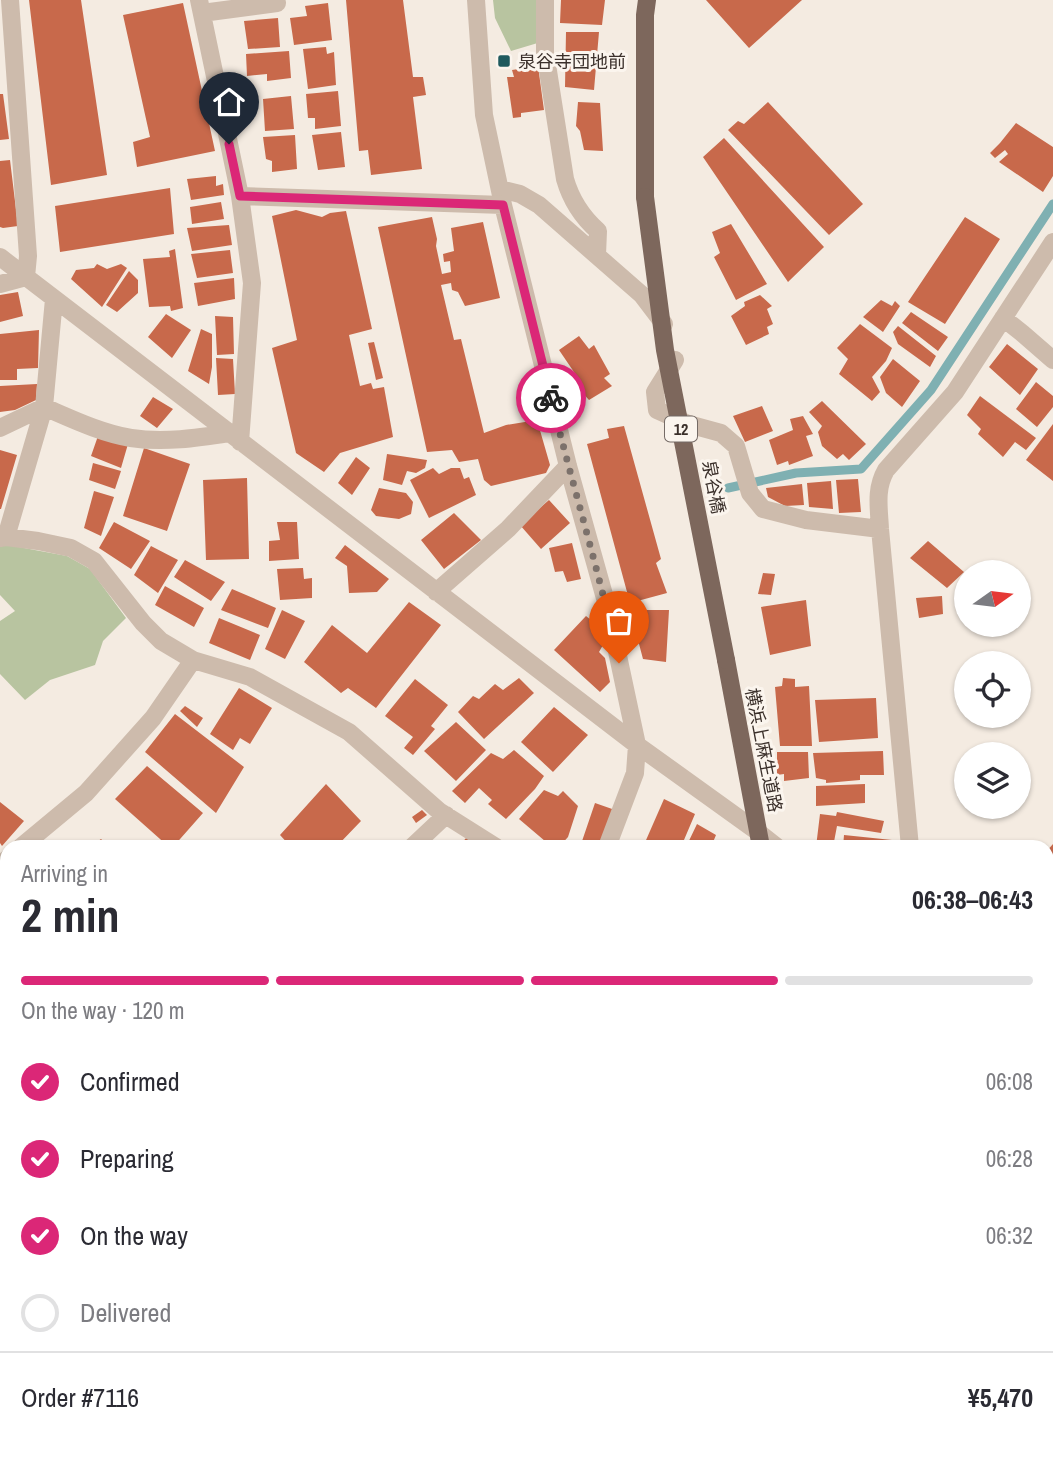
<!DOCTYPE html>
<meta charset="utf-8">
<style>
body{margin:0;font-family:"Archivo Narrow","Noto Sans JP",sans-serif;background:#f7f7f7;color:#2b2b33;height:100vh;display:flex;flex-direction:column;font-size:26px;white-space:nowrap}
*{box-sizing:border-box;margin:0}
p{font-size:23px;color:#7c7c81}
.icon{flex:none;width:38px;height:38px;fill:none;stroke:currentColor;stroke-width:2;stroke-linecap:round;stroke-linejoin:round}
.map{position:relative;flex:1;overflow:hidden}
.details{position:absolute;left:0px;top:840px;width:1054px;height:618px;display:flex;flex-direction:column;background:#fff;border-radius:21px 21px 0 0;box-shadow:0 2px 5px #0004}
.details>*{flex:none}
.needle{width:46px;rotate:76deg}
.tools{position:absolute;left:954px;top:560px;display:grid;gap:14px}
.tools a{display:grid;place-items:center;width:77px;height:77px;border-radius:50%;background:#fff;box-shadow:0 2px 5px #0004;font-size:35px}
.pin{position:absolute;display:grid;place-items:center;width:60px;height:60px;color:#fff;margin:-72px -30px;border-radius:50% 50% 50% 0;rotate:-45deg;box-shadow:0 0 7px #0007}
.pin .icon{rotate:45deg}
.courier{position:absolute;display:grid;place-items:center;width:70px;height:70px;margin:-35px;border:5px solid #db2777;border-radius:50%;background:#fff;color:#222;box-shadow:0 2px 9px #0007}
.head em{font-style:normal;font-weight:700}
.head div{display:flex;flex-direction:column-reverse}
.head{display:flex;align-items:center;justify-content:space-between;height:119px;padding:0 21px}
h1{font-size:46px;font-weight:700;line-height:52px}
.bar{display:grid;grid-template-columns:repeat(4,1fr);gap:10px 7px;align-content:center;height:84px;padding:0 21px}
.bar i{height:9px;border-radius:5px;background:#e1e1e2}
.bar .on{background:#db2777}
.bar p{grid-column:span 4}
.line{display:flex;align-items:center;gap:18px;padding:0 21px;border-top:2px solid #e1e1e2}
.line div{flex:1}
ol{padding:0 21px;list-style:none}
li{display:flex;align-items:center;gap:21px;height:77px}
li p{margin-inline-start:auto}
li .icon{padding:7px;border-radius:50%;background:#db2777;color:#fff;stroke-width:4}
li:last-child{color:#7c7c81}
li i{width:38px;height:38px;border:4px solid #e1e1e2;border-radius:50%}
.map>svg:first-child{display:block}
</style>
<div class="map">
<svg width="1053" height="1457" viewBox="0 0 1053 1457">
<rect width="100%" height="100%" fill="#f4ebe1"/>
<path fill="#b8c4a0" d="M493 0H544L541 42 511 51 495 18Z
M8 545 67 556 90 569 126 618 103 641 95 665 50 680 25 700 0 674V621L15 611 0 595V546Z"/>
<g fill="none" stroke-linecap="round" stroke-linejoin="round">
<path stroke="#7fb0b2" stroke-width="9" d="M728 488 796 473 861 469 931 390 1053 204"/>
</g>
<path fill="#c8694b" d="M29 0H81L107 175 51 185Z
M346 0H403L413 77H423L426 95 413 97 422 169 371 175 368 150 359 151Z
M561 0H605L602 25 560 23Z
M706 0H802L749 48Z
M183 3 215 151 137 167 133 142 150 137 123 15Z
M328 3 332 40 294 45 290 18 307 16 305 6Z
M278 18 280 47 248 49 244 21Z
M566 32H599L594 90 565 87Z
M326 47 327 54 334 52 336 85 308 89 303 49Z
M289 51 291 78 267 81V74L247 76 246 54Z
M538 66 544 110 521 113V117L513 118 507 77H514L512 70Z
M338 91 341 126 315 129V118H308L306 94Z
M0 94H3L9 139 0 140Z
M291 96 294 129 265 131 263 99Z
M578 102 600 103 603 151 584 150 580 131 576 126Z
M768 102 863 204 829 235 728 130 738 121 744 124Z
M1016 123 1053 147V176L1043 192 999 162 1008 154 1005 150 995 158 990 153 1000 143Z
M341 132 345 167 318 170 312 135Z
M295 135 297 169 272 172V161L266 159 263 137Z
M724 138 824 247 788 282 703 157Z
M10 160 18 226 3 228 0 227V161Z
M216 176V186L223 184 224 195 191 200 187 179Z
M170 188 174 234 60 252 55 206Z
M221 202 224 219 192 224 190 207Z
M296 210 322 217 330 213 346 211 372 329 349 335 360 386 371 383 373 389 384 387 393 437 340 453 324 472 296 453 272 348 297 340 272 216Z
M432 217 437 239 436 246 442 274 451 272 450 261 444 262 443 254 454 251 451 228 483 222 500 298 465 306 458 292 452 290 451 283 441 285 454 340 461 339 484 433 506 425 537 420 550 465 546 473 491 486 484 480 478 459 459 462 452 450 427 452 378 227Z
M965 217 1000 239 945 324 908 302Z
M731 224 767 284 736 300 714 257 720 253 712 232Z
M229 225 232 245 192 251 187 228Z
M175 249 183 308 171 311 170 306 149 307 143 259 170 257 169 251Z
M230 250 233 273 197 278 191 254Z
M97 264 107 269 121 264 127 268 102 307 71 279 76 270 94 268Z
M129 271 138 280V293L117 312 106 305Z
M234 278 235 299 198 306 194 283Z
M18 292 23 316 0 322V295Z
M760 295 772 306 767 309 773 324 767 327 769 334 746 345 731 316 745 306 744 302Z
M881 300 892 306 895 301 900 306 883 332 863 317Z
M911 312 948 337 938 351 902 323Z
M166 314 191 330 172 358 148 337Z
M215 316 233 317 234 354 217 355Z
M860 324 892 348 886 361 872 377 880 392 872 401 839 374 848 359 837 348Z
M898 326 936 356 930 367 898 344 893 332Z
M201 329 212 334V367L209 384 188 371Z
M39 330 38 368 17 369V380H0V334Z
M579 336 589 349 594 345 610 374 604 378 612 386 589 400 570 379 576 375 559 350Z
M374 342 383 378 376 380 368 343Z
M1007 344 1038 369 1020 395 989 367Z
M216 358 233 359 235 394 218 395Z
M893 359 920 381 902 407 886 393 880 377Z
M1036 382 1053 396V407L1037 427 1016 409Z
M37 384 36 400 15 410 0 412V386Z
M980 396 1036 438 1026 450 1015 442 1003 457 978 434 981 429 967 415Z
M153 397 173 409 157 428 140 416Z
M822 401 866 444 849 460 843 454 837 459 822 446 818 432 822 426 809 412Z
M762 406 773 431 745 442 733 416Z
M803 416 813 434 806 436 813 456 789 465 788 461 777 465 769 440 793 430 790 419Z
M1053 424V481L1026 460Z
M624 426 661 559 656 563 667 593 630 603 587 444 609 438 607 429Z
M98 436 128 444 121 468 91 456Z
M144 448 190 464 167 531 123 516Z
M0 450 17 455 1 509H0Z
M387 454 427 460 425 468 416 473 407 471 402 485 383 480Z
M356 457 370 468 352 495 338 483Z
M93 463 121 471 115 489 89 480Z
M433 468 439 474 451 468H460L464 479 469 477 476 495 429 518 410 480Z
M247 478 249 559 206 560 203 480Z
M858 479 861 512 839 513 836 480Z
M831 481 833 509 809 507 807 483Z
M802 484 804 505 785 506 768 497 766 488Z
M379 488 406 493 413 502 411 514 399 519 376 516 371 510Z
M94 491 114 497 101 536 84 528Z
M549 500 570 523 541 549 520 525Z
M454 513 481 540 444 569 421 540Z
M114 522 150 541 131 569 99 548Z
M277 522H297L299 559 269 561V541L280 540Z
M928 541 964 572 947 588 910 558Z
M572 543 581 579 567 582 563 571 555 572 549 548Z
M345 545 389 579 377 592 349 593 347 566 335 558Z
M151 546 178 560 158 593 134 575Z
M185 560 225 582 211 601 174 577Z
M303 568 304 579 312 578V598L280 600 277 569Z
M763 573 775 574 771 595 758 594Z
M165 586 204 608 194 627 155 605Z
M232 589 276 608 268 628 221 610Z
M942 596 943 614 919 618 916 598Z
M806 600 811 646 770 655 761 607Z
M409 602 441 625 376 708 348 688 341 693 304 662 332 625 367 653Z
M282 610 305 621 285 659 265 649Z
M630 610H669L666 662 643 659Z
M586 616 596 624 603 645 599 652 605 658 610 682 600 692 554 650Z
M219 618 260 635 250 660 209 643Z
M519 678 534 693 484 739 458 712 473 696 479 699 495 684 503 690Z
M783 678 795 679V687L809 686 812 746H780L775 687 782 686Z
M415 679 448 705 431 726 435 729 413 755 404 748 413 737 385 716Z
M239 688 272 708 250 744 240 738 233 750 210 734Z
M876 698 878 738 819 742 815 700Z
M185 706 203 718 197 727 180 711Z
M554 707 588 735 553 772 521 742Z
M175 714 244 767 216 813 145 752Z
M456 722 486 750 456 781 424 751Z
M514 750 544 776 535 789 506 819 488 804 492 800 479 788 465 803 452 791 491 753 503 759Z
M883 751 884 775H860V780L826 783V780L816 778 813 753Z
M777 752H808L809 778 784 781V774L777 775Z
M147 766 203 813 173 847H169L115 799Z
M326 784 361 821 336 847H291L280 835Z
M865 784V803L816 806V786Z
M544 790 558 796 563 791 578 806 568 837 559 847H552L519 819Z
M664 799 695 814 681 847H643Z
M0 802 24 821 2 846 0 843Z
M595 803 615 810 600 847H580Z
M422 810 427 815 416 823 412 817Z
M837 812 884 821 881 833 837 826 833 847H816L820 814 836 816Z
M697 824 716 835 711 847H686Z
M844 835 892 840 890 847H843Z
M467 837 481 847H458Z
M101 839 109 847H90Z
M1053 844V881L1046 876V852Z
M0 1058 7 1063V1090L0 1101Z
M1046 1071 1053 1072V1107L1046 1106Z
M1046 1115 1053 1117 1048 1140H1046Z
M7 1139V1164L0 1161V1155Z
M1051 1388 1053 1407 1046 1409V1389Z
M34 1451H192L193 1457H35Z
M435 1451H475L477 1457H437Z
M565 1451V1457H538V1456Z
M678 1451H789L794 1457H673Z
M1008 1451H1046V1457H1007Z"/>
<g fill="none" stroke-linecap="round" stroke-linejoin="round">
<path stroke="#cdbbac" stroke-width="18" d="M199 0 240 196 252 283 240 442
M476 0 484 115 503 205 568 466 608 609 637 745 635 773 607 847
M545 0V52L565 179C571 200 581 216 598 231L597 255
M202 13 277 3
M500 189 520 194 539 205 642 295 664 324
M240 196 503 205
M0 257 637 745 758 832 777 847
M0 284 26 277 28 256 10 0
M1003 318 1022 333 1053 360
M675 360 655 392 657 410 688 424 721 433 736 446 750 493 763 509 806 520 880 529
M0 428 44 407C72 419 101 433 131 438 164 443 197 438 229 433
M6 537 38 541 71 548 94 561 143 623 161 641 193 660 250 677 349 732 439 811 496 847
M0 538 6 537 44 407 54 299
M436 592 508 529 568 466
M21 847 86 793 153 718 193 660
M412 847 446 815
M910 847 880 529C879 508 875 489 886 470L955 392 1053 242
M0 865 7 859
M1046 944 1053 935
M0 990 2 993 0 1011
M1046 1052 1053 1053
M0 1223 7 1215
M1046 1372 1053 1370"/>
<path stroke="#7d675c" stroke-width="18" d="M645 197V15L647 0
M726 660 761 847
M868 1451 869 1457"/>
<path stroke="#7d675c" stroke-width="18" d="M645 197 665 350 726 660"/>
</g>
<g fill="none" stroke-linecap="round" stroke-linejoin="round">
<path stroke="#7c716b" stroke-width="7" stroke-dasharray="0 12.6" d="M551 398C573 487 600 574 619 663"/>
<path stroke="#db2777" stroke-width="9" d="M229 144 240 196 503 205 551 398"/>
</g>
<rect fill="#1f5a5e" stroke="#fbf5ee" stroke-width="2.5" x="497" y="54" width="14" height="14" rx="3.5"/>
<g text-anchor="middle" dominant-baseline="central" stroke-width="6" stroke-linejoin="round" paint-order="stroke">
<rect fill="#fbf5ee" stroke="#756b66" stroke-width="2" x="665" y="416.5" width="32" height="25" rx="5"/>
<g font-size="16" font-weight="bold" fill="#3b302b">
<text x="681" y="429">12</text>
</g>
<g font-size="18" fill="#3b302b" stroke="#fbf5ee" text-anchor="start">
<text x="518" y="61">泉谷寺団地前</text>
</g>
<g font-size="18" fill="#3b302b" stroke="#fbf5ee">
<text transform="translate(714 487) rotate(79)">泉谷橋</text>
<text transform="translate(764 750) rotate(79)">横浜上麻生道路</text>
</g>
</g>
</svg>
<div class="tools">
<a><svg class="needle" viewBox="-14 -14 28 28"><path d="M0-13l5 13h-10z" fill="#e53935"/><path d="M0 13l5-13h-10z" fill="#7c7c81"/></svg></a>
<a><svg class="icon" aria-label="locate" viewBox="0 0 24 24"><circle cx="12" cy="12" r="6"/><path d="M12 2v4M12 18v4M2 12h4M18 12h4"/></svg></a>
<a><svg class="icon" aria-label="layers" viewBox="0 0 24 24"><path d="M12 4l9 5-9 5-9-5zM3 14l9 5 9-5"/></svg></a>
</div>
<div class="pin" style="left:619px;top:663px;background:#ea580c"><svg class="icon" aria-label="bag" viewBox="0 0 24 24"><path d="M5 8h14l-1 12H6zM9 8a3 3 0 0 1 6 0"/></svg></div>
<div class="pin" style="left:229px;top:144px;background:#1f2937"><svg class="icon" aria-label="home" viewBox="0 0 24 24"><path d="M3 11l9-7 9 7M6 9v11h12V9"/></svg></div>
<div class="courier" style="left:551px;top:398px"><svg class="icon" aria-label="bike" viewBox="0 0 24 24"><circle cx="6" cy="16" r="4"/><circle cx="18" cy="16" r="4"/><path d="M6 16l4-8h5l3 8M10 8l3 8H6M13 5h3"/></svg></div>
<section class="details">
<div class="head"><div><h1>2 min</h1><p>Arriving in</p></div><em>06:38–06:43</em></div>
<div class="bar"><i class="on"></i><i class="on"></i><i class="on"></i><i></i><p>On the way · 120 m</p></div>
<ol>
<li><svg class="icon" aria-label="check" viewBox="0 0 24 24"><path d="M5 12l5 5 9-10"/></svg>Confirmed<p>06:08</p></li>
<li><svg class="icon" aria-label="check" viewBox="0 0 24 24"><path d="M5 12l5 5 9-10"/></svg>Preparing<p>06:28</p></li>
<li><svg class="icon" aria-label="check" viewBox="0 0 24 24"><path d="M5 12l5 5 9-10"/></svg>On the way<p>06:32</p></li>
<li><i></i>Delivered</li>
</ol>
<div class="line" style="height:91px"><div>Order #7116</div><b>¥5,470</b></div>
</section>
</div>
